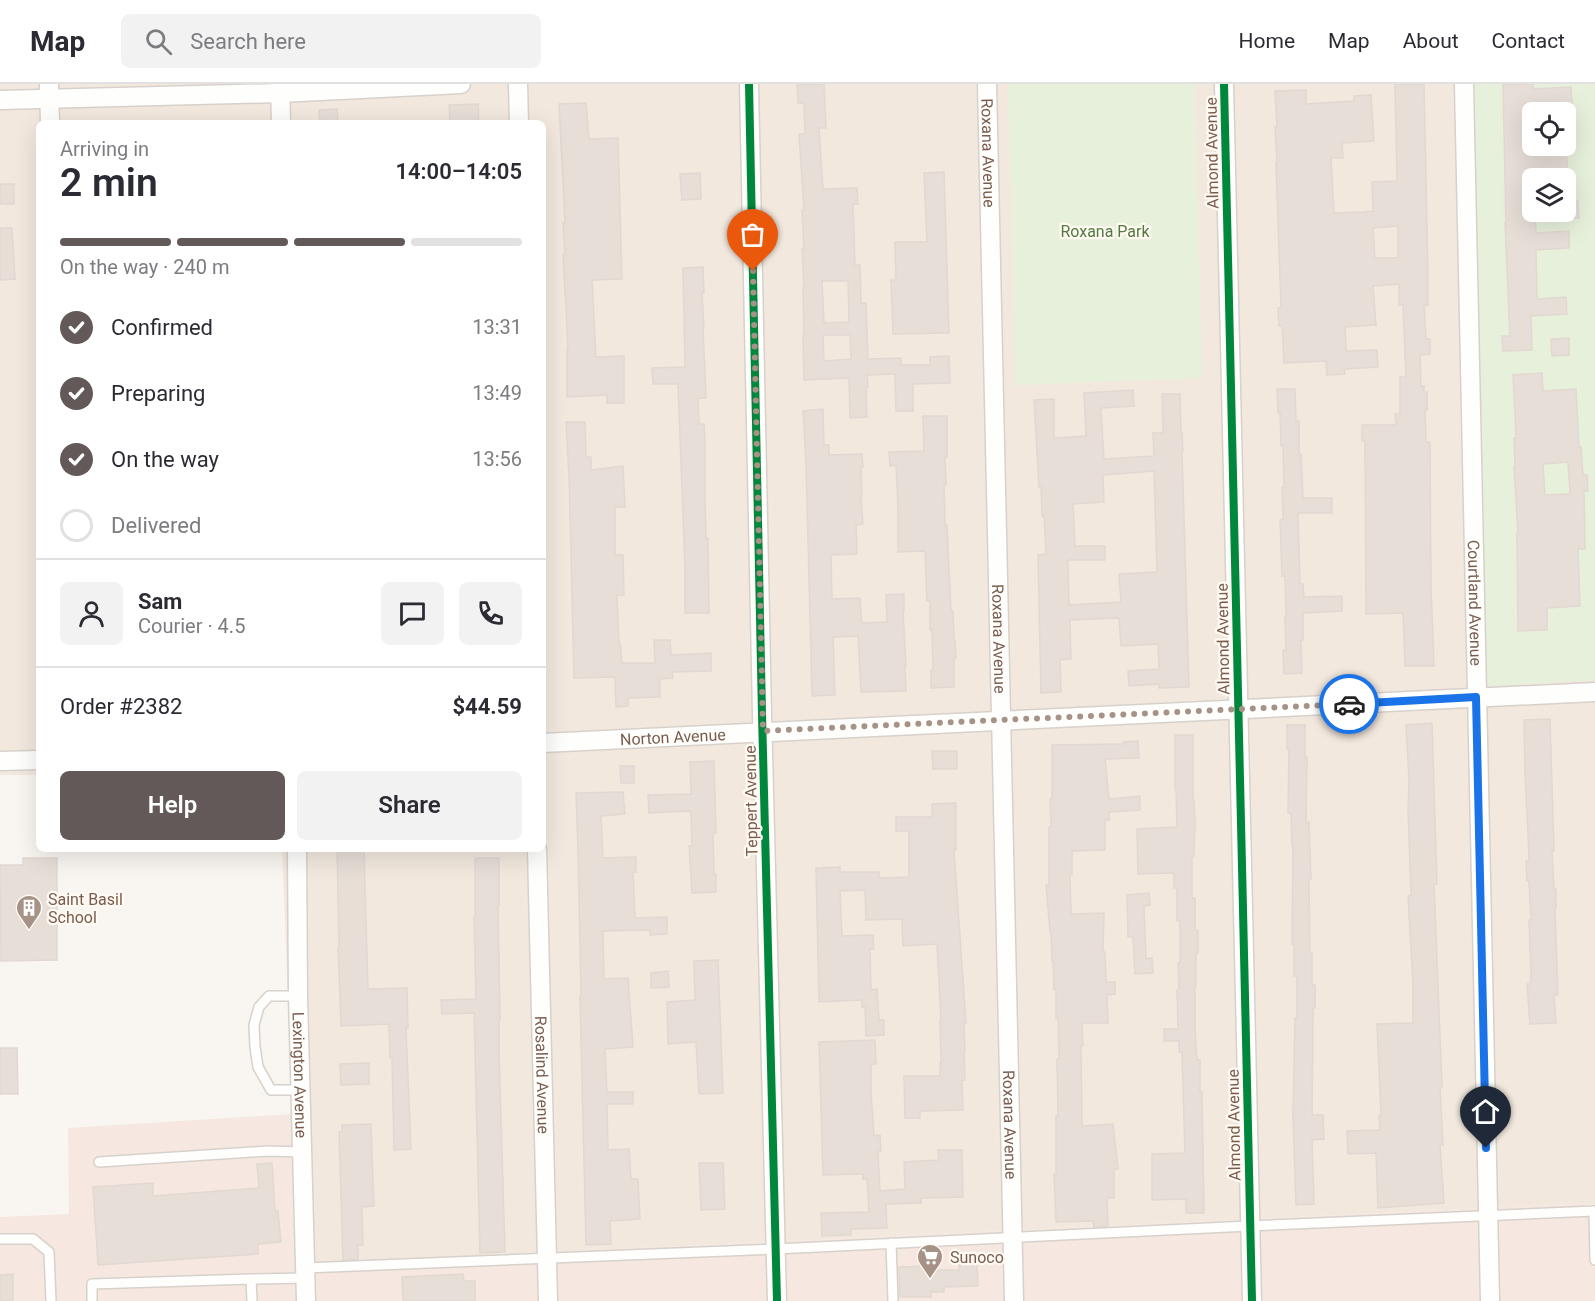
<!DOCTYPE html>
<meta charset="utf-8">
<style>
body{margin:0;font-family:Roboto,sans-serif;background:#f2f2f3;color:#2b2b33;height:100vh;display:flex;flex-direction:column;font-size:22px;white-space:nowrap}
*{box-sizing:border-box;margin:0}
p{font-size:20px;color:#7c7c81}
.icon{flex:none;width:33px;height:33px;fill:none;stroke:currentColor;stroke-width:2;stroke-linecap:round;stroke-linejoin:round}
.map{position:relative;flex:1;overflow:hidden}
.side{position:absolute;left:36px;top:36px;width:510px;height:732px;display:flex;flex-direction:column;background:#fff;border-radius:9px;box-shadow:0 6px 24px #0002}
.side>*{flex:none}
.tools{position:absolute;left:1522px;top:18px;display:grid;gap:12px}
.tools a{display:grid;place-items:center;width:54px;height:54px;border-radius:9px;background:#fff;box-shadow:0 6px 24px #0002;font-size:30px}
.pin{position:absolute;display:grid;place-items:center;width:51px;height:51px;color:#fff;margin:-62px -26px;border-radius:50% 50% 50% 0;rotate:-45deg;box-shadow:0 0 6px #0007}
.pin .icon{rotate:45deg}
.courier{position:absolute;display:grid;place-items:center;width:60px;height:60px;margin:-30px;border:4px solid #1a73e8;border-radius:50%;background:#fff;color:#222;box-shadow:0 2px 8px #0007}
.overview em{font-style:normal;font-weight:600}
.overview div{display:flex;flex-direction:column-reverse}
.overview{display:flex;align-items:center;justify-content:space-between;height:102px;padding:0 24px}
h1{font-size:39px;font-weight:600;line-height:45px}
.bar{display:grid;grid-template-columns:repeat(4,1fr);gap:9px 6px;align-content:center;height:72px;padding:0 24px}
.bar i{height:8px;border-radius:4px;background:#e1e1e2}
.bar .active{background:#625958}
.bar p{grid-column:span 4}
.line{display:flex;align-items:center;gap:15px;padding:0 24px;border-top:2px solid #e1e1e2}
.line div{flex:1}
.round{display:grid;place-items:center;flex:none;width:63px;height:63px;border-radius:9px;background:#f2f2f3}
ol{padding:0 24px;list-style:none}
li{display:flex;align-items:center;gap:18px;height:66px}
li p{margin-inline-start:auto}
li .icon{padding:6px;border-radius:50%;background:#625958;color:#fff;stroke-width:4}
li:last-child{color:#7c7c81}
li i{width:33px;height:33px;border:3px solid #e1e1e2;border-radius:50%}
.button{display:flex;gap:12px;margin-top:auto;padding:12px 24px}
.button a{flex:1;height:69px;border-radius:9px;background:#625958;color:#fff;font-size:24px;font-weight:600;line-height:69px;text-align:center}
.button a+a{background:#f2f2f3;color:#2b2b33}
header{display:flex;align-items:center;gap:36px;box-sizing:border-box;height:84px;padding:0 30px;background:#fff;border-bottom:2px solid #e1e1e2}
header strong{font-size:28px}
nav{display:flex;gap:33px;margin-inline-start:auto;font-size:21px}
.search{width:420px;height:54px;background:#f2f2f3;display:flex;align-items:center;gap:15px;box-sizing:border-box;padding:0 21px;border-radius:9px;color:#7c7c81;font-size:22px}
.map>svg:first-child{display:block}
</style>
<header>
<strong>Map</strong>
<div class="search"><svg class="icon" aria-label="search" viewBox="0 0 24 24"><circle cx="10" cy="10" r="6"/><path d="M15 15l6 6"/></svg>Search here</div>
<nav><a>Home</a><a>Map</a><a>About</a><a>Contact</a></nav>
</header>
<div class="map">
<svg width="1595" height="1217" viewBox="0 0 1595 1217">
<rect width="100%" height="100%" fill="#f9f5f0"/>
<path fill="#f2e8de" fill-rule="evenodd" d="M0 0H1595V1119L299 1180 282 765H543V39H39V691H0ZM1533 28H1566V62H1533ZM1533 94H1566V128H1533Z"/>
<path fill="#f6e8e1" d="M292 1030 299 1180 1595 1119V1217H0V1133L69 1130 68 1044Z"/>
<path fill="#e7f0db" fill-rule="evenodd" d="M1008 0H1195L1202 294 1015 301Z
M1474 0H1595V596L1492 602 1488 599 1487 593ZM1533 28H1566V62H1533ZM1533 94H1566V128H1533Z"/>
<path fill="#e6ded7" stroke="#e2d8d2" stroke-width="1.5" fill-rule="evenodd" d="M797 0H824L826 44H819L823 105 857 104 858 120H853L855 181H860L861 219H866L868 275 901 274V281H930V273L949 272 950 299 913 300V327H896L895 290 867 291 868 303H866L867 333 850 334 849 294 804 296 803 251H804L803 203H804L802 165H804L802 126H804L799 50H805L804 19H798ZM822 197H848L849 238 824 239ZM823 251H850L851 275 824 277Z
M1395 0H1424L1428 193V221H1424L1426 255H1430V270L1420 271 1421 302H1424V308H1427V326H1425L1426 358H1430L1431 503 1434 582H1405L1403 529 1366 530 1365 356 1362 357V341H1396L1395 330H1400V293H1406L1403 221H1399V200L1373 202 1376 241 1345 243 1346 267 1377 266 1378 283 1344 285 1345 290 1327 291 1326 277 1284 279 1282 242H1279L1278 224 1281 223 1276 79H1277L1275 43H1277L1275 7 1306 6V20L1354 17V12L1371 11 1374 57 1342 59 1343 74H1331L1334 129 1362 128 1373 127 1372 98 1397 97ZM1398 142V174H1375L1373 144Z
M1503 0H1533V5L1571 3 1572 20 1533 22V62H1566L1567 77V94H1533V128H1535L1536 149 1569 147V164L1536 166 1537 215 1566 213 1567 230 1531 232 1532 266 1503 267 1502 252H1510L1505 139H1506Z
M586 19 589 55 618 54 622 195 592 196 596 273 624 272V319H607V311L567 313V264H568L563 170H565L563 139H565L559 20Z
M478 20 479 38 450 39 449 21Z
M337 25 338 39H320L319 26Z
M944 88 949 249 893 250 891 196H896L895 158H927L924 89Z
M700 89 701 115 682 116 680 90Z
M0 100H14V120H0Z
M1566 117H1578L1579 134H1566Z
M0 144H12L15 195 0 196Z
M703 183 704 209H702L704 244H703L706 314H698L699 340H704L705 358V413L706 454H708L709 529H685V484L678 300H653L652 284 685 283 683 184Z
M1569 254V271L1552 272 1551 255Z
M1542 289 1543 307 1576 305 1579 363H1581L1583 391H1587L1588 407H1584L1585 465H1578L1580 522 1547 524V546L1518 547 1517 448H1518L1514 383H1515L1514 354H1516L1513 291ZM1568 378 1570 410 1545 411 1543 380Z
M1277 305H1295L1296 337H1299V370H1301L1303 414H1332V429H1298L1300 500H1303L1304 513 1342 512V527L1303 529V556H1301L1302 589 1284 590 1283 566H1286L1285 533H1286L1285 492H1282L1280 436H1283L1282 403H1284L1283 361 1281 362 1280 329H1278Z
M1133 306 1134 322 1101 324 1104 375 1154 372 1153 349H1163L1162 310H1180L1181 348H1182L1183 367H1182L1189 603 1159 604V600L1129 602 1128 587 1159 585 1158 560 1121 562 1119 534 1070 536 1071 575 1060 576 1061 608 1041 609 1038 471 1046 470 1044 431 1042 432 1041 403H1039L1034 316 1054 315V354L1086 352 1084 309ZM1154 387 1157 488 1119 490 1121 518 1069 521 1068 476H1105V462H1075L1073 420 1104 418 1103 391Z
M823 325 824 361H829V371L862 370 863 383H861L862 411H861L863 440 856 441 857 470 831 471 832 515 860 514 862 539 887 538 886 511 904 510V526H903L906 582H905L906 607 861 608 858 552 833 553 835 611 812 612 806 379 803 327Z
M923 332H947V373H945L946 401H944L945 441H947L951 527H953L954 556H955L956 574H954V603L931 604V586H933L932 545 930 546V517H927L925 467 898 468V423L896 381 890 382 889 368 924 367Z
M566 338H585L586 373H591V386L623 382 625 423H615V471H623L624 511H617L619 558H620L622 579H655L654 556H670L671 571 711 569V587L672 588 673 594 660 595V613L628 614V622L616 623 615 593 574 594 569 392Z
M1550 635 1554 767H1552L1554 805H1556V824H1555L1558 911H1554L1556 939 1530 940 1527 900H1530L1531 893 1529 836H1531L1529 797H1527L1526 777H1529L1528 749 1525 691 1524 636Z
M1432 639 1437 800H1434L1442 1003H1440L1443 1061H1440L1444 1119 1378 1124 1376 1069 1348 1070 1347 1047 1380 1046 1379 1032H1381L1377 940 1413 939V899L1408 812H1411L1408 725 1409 696 1406 641Z
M1287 641H1305V673H1307L1306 739 1309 738 1311 795H1309L1310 869H1312V901H1315V924H1313L1312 1031H1323L1324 1055 1312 1056 1314 1120 1296 1121 1293 1032 1295 934H1297V892H1294V860H1292L1293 762H1292L1291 729H1288L1289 664 1287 665Z
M1175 651H1193V716H1194L1195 739 1194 772H1192V814H1195V846H1198V869H1196V902H1195V944L1197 976H1200V1008H1202L1204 1129H1186V1115L1152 1116V1070L1185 1069 1182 968H1179V957H1164V945H1178L1177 906 1179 905 1178 879H1180V837H1177V804H1174V789L1138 790 1137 745 1177 743 1176 706H1175Z
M1138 657 1139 674 1105 675 1109 715 1140 712V726L1109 728V736H1105V766L1072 767V790H1070L1071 830 1104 829 1103 868H1105L1106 898H1115V910L1107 911 1108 939H1082L1083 962H1081L1082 1042 1113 1040 1118 1085H1114V1114H1107L1108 1142 1094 1143 1093 1137 1056 1138 1054 1090H1056V1032H1058L1057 975H1059L1058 934H1056V906H1054L1053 877H1052L1051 848H1050L1046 801H1049V743H1051L1050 715 1052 714V661L1123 660V658Z
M932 667H957V685H933Z
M714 677 716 749H713L714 790H716V808L692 809 689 762H692L691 727 649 729 648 711 691 710 690 678Z
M620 682H634V699H621Z
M623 708 625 730 601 732 603 774 636 773V788H633L635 834 667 833V850L650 851V846L603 847 604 895 628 894 633 963 605 965 607 1008H633V1020H607L608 1066 629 1065 631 1095H638L640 1135 610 1137 611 1160 586 1161 580 912H581L578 767 576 709Z
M956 719V766H954L966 939H964L965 968H964L965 996H962L963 1026 920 1027V1034H905L904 992H940V979H941L940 937H941L937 860 903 862 902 835 866 836 865 806 840 807 842 852 873 851 874 865H870L871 906 877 905 879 936H884V951L866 952 865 923H862V916L819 918 816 784 840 783V788H879V794L909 793V747H896V733H932V720Z
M337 765H364L368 905 407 904 408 944H406L411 1065 394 1066 392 974H390L389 940 341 942 338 864H339Z
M23 774H57V876L1 877 0 781H23Z
M475 774H499V821H498L500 936H499V966L505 1168 480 1169 474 929 442 930 441 916 476 915 474 833H475Z
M1149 809 1150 821 1144 822 1146 875 1152 874 1153 889 1135 890 1133 853H1128L1127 811Z
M718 876 723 1009 699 1010 696 958 668 960 667 918 695 916 694 877Z
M668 887 669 903 651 904V889Z
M875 956 876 980H871V1009L874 1052 880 1051 881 1067H878L880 1107 905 1105 904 1078 939 1076 938 1066H962L963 1113 921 1114V1119L886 1120 887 1144 851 1145V1151L822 1152 821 1129 869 1128 867 1095H863V1090L823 1091 819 958Z
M0 964H17L18 1010H0Z
M369 979V1000L341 1001 340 980Z
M371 1040 374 1122 362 1123 363 1161H358V1175L343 1176 339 1048H342V1041Z
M272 1079 275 1127H278L281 1158 258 1160V1170L98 1181 93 1103 153 1099V1112L259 1104 257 1080Z
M699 1079H723L725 1125 701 1126Z
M959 1180H977L978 1202 944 1203V1208H931V1213H900L899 1183 927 1182V1186H959Z
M13 1190V1217H0V1191Z
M463 1190 464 1197H475V1217H403L402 1193Z"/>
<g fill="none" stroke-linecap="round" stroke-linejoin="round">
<defs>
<path id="lane" d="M298 912H269L259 923 254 941 255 963 258 983 271 1006H301
M99 1078 268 1067 303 1068
M1594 1127 1595 1176
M0 1155H33L49 1168 51 1217
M891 1159 893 1217
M305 1184 776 1165 1249 1142 1595 1127
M251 1195 306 1194
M92 1217V1200L251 1195 252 1217"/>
<g id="street">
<path d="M49 0 50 39"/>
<path d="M280 0 281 39"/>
<path d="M518 0 519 39"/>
<path d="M749 0 762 630 777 1217"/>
<path id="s1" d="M987 0 1014 1217"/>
<path d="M1224 0 1252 1217"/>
<path id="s2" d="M1464 0 1490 1217"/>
<path d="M0 16 280 9 461 0"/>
<path id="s3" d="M543 659 1595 608"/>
<path d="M0 677 39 676"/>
<path id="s4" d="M297 765 298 912 306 1217"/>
<path id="s5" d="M537 765 548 1217"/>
</g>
</defs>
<use href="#lane" stroke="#d7d1cb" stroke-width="12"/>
<use href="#street" stroke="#d7d1cb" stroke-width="21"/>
<use href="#lane" stroke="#fefefd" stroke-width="9"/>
<use href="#street" stroke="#fefefd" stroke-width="18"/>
<defs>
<path id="cycleway" d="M749 0 762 630 777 1217
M1224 0 1252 1217"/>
</defs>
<use href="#cycleway" stroke="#fffaf3" stroke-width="11"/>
<use href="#cycleway" stroke="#00873e" stroke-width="8"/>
</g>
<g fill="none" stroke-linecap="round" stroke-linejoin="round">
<path stroke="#a69286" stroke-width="6" stroke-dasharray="0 10.8" d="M753 187 763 647 1349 620"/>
<path stroke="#1a73e8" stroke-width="8" d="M1349 620 1476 613 1486 1064"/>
</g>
<defs>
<symbol id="building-pin" viewBox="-11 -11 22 30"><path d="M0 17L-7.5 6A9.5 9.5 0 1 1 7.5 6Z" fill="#a69286" stroke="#fffaf3"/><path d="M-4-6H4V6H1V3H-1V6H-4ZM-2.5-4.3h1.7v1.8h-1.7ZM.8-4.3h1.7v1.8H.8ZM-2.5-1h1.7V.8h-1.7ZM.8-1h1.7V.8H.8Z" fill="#fff"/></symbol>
<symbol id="supermarket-pin" viewBox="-11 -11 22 30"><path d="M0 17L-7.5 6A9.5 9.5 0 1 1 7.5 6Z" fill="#a69286" stroke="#fffaf3"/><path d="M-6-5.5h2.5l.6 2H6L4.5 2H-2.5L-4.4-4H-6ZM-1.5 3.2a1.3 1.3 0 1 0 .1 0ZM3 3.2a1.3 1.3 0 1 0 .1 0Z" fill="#fff"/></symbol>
</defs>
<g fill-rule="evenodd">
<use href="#building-pin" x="14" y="809" width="30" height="40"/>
<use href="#supermarket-pin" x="915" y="1158" width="30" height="40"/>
</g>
<g text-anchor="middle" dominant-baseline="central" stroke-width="4.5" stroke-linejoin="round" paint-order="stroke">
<g font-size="16" fill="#7a5c4d" stroke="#fffaf3">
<text stroke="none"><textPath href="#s1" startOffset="69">Roxana Avenue</textPath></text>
<text transform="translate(1212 69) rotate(-91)">Almond Avenue</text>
<text stroke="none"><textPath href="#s2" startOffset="519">Courtland Avenue</textPath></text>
<text stroke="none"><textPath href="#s1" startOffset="555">Roxana Avenue</textPath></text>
<text transform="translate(1223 555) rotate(-91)">Almond Avenue</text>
<text stroke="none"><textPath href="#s3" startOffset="130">Norton Avenue</textPath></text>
<text transform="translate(751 717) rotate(-91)">Teppert Avenue</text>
<text stroke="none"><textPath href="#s4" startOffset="226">Lexington Avenue</textPath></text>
<text stroke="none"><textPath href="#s5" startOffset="226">Rosalind Avenue</textPath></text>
<text stroke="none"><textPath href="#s1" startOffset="1041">Roxana Avenue</textPath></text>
<text transform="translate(1234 1041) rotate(-91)">Almond Avenue</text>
</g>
<g font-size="16" fill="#537a41" stroke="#fffaf3">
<text x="1105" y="147">Roxana Park</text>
</g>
<g font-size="16" fill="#7a5c4d" stroke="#fffaf3" text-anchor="start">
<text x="48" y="815">Saint Basil<tspan x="48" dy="18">School</tspan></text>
<text x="950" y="1173">Sunoco</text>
</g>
</g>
</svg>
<div class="tools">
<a><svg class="icon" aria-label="locate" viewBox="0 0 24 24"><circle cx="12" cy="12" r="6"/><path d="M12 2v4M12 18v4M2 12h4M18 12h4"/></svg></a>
<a><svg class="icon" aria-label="layers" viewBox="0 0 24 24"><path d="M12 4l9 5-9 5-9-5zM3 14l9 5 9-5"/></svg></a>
</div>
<div class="pin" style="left:753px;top:187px;background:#ea580c"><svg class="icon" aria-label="bag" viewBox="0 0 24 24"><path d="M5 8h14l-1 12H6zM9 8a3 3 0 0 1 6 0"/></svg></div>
<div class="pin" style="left:1486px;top:1064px;background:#1f2937"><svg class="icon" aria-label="home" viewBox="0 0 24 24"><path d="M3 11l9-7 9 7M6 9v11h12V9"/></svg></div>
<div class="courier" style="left:1349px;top:620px"><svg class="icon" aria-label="car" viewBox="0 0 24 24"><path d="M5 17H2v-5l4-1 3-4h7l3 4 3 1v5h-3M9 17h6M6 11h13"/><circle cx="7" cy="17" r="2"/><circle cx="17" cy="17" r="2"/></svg></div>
<section class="side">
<div class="overview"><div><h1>2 min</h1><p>Arriving in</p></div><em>14:00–14:05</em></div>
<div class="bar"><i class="active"></i><i class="active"></i><i class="active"></i><i></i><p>On the way · 240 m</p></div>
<ol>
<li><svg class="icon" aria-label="check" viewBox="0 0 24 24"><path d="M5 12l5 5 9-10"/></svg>Confirmed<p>13:31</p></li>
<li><svg class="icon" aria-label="check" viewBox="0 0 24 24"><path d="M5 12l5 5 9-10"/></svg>Preparing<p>13:49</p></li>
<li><svg class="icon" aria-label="check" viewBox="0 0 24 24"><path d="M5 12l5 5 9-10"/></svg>On the way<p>13:56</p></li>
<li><i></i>Delivered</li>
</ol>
<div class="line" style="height:108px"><a class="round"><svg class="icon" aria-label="person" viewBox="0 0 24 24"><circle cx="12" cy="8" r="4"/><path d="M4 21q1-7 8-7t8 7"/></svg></a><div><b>Sam</b><p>Courier · 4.5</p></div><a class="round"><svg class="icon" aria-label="chat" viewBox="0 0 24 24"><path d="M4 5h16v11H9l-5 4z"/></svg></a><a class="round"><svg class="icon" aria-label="phone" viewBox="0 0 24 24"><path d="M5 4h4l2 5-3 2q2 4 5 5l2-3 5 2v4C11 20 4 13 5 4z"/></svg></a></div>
<div class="line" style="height:78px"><div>Order #2382</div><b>$44.59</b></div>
<div class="button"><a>Help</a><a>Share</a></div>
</section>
</div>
